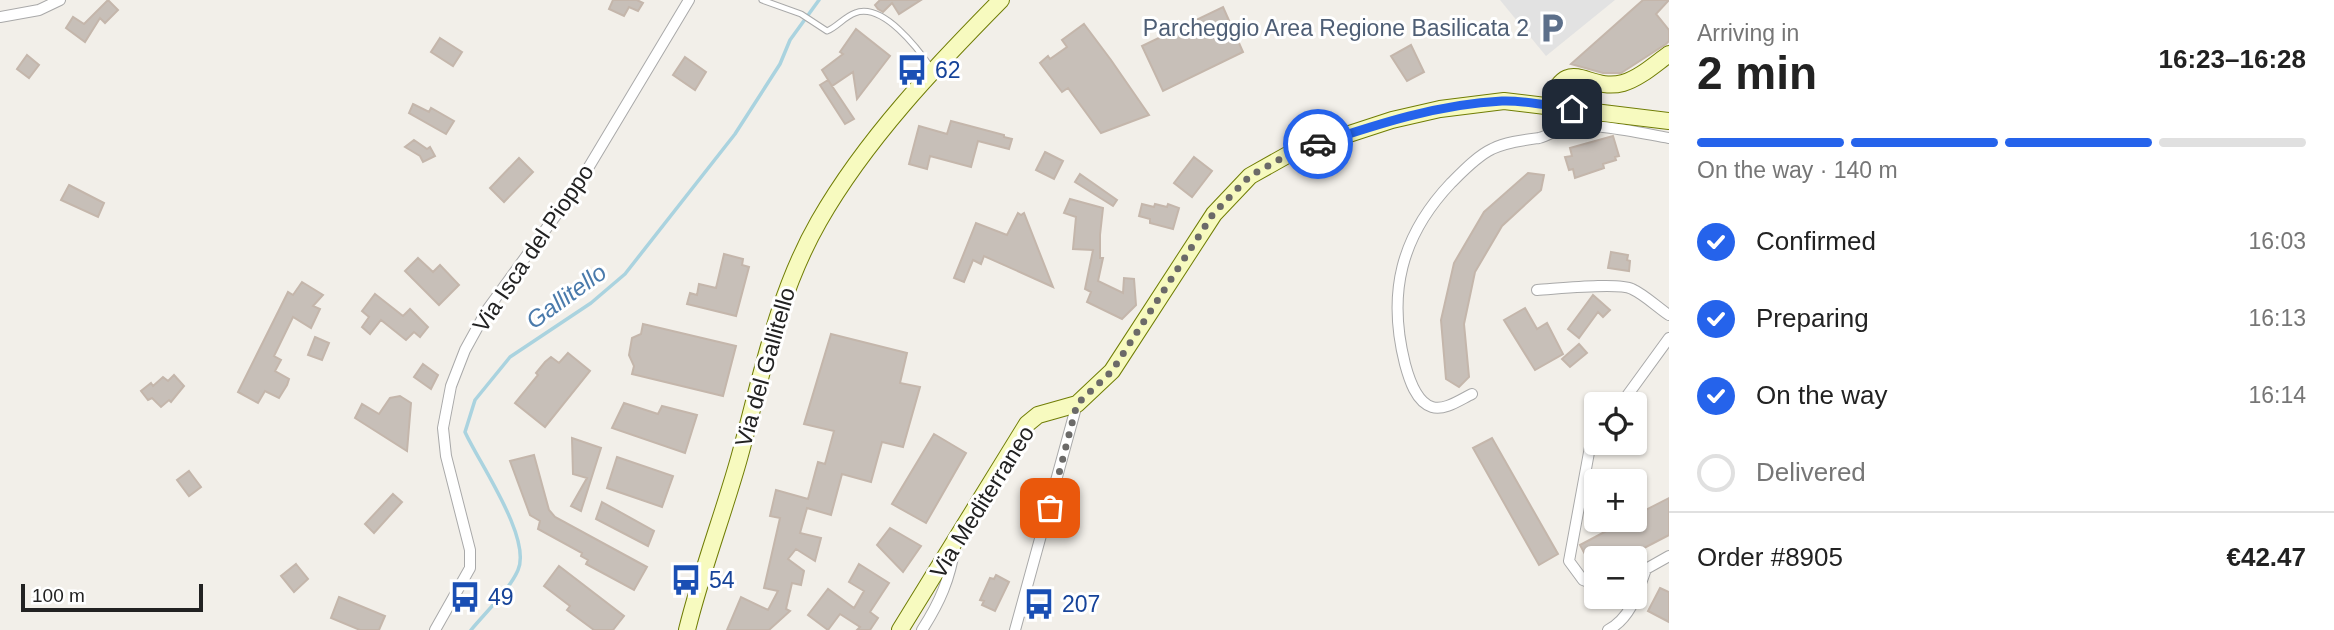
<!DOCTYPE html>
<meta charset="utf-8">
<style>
body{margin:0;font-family:Helvetica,sans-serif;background:#f6f6f6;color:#222;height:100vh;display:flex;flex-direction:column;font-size:26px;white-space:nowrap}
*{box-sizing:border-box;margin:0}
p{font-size:23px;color:#767676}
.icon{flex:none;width:38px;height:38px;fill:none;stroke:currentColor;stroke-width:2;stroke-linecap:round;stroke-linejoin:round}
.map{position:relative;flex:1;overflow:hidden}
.side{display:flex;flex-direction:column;background:#fff;width:665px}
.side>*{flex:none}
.controls{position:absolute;left:1584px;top:392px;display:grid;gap:14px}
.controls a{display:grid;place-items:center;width:63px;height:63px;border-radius:7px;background:#fff;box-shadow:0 2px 5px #0004;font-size:35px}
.scale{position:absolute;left:21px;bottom:18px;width:182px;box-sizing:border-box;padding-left:7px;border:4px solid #222;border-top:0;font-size:19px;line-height:24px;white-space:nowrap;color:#222;-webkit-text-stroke:5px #fff;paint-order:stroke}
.pin{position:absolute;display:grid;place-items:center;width:60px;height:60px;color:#fff;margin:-30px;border-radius:14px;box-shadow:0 4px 10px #0006}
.courier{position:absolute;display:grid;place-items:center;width:70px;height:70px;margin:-35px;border:5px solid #2563eb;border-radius:50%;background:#fff;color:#222;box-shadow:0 2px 9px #0007}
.overview em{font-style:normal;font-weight:700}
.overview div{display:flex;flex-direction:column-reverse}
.overview{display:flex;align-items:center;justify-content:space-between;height:119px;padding:0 28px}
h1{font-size:46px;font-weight:700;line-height:52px}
.bar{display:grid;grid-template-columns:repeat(4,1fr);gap:10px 7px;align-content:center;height:84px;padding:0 28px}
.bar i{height:9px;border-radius:5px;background:#e0e0e0}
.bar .selected{background:#2563eb}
.bar p{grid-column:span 4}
.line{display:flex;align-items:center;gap:18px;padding:0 28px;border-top:2px solid #e0e0e0}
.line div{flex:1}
ol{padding:0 28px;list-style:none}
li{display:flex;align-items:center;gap:21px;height:77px}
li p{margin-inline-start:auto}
li .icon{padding:7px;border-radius:50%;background:#2563eb;color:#fff;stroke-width:4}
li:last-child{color:#767676}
li i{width:38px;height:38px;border:4px solid #e0e0e0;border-radius:50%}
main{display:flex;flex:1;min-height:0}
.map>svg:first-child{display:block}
</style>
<main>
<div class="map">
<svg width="1669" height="630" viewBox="0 0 1669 630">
<rect width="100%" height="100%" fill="#f2efe9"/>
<path fill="#e2e2e2" d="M1500 0H1615L1546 56Z"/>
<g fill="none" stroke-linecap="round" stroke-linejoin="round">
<path stroke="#aad3df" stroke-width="3.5" d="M471 630C485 613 510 589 518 570 532 538 479 463 465 432L475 400 510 357 591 303 625 274 735 134 780 64 790 40 819 0"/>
</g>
<path fill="#c7bfb8" stroke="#c4b6ab" stroke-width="2" d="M108 0 118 10 105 23 100 18 85 42 66 28 73 17 84 24Z
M613 0H637L643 3 638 11 629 7 624 16 609 9Z
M880 0H921L899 14 892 3 883 12 878 9 875 5Z
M1643 0H1669L1656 14 1669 30V41L1666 44 1621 73H1603L1571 64Z
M1223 7 1243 52 1163 91 1142 46Z
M1084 24 1111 60 1149 115 1101 133 1068 88 1062 92 1040 63 1048 56 1050 59 1067 47 1062 40Z
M856 29 890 56 857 99 853 72 832 86 822 70 843 54 840 52Z
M440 38 462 52 453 66 431 52Z
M1411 45 1424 72 1407 81 1391 56Z
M27 55 39 65 29 78 17 69Z
M685 57 706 72 695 90 673 75Z
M828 80 854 119 845 124 820 85Z
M413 104 429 112 431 108 454 121 446 134 409 113Z
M951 121 1004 135V137L1012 139 1009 149 978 141 971 167 930 156 927 169 909 164 919 126 947 134Z
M1613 136 1619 156 1615 157 1616 160 1603 164 1604 168 1575 178 1573 169 1569 170 1565 157 1572 156 1570 148Z
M414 140 427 149 430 147 435 156 423 162 420 156 405 147Z
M1045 152 1063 161 1054 179 1036 170Z
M1194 157 1212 171 1192 197 1174 183Z
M519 158 533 172 504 202 490 188Z
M1528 173 1544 175 1541 190 1502 226 1475 272 1464 324 1469 377 1459 387 1446 379 1441 320 1454 263 1484 212Z
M1080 174 1117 200 1113 206 1075 182Z
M69 185 104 203 98 217 61 200Z
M1070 199 1103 208 1100 235V258H1103L1098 281 1123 293 1124 278 1134 279 1136 305 1122 319 1087 302 1091 292 1085 289 1093 250 1073 249 1076 217 1064 213Z
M1142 204 1154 207 1155 204 1167 207 1168 204 1179 208 1173 229 1150 223V219L1139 216Z
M1018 213 1021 215 1024 213 1053 287 984 256 981 264 973 260 964 282 954 278 976 223 1007 235Z
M1611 252 1628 255 1627 260 1630 261 1629 271 1608 268Z
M724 254 743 259 742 265 749 267 736 316 687 304 690 293 697 295 699 284 716 288Z
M418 258 433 272 440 265 459 285 439 305 405 271Z
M302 282 323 295 313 306 320 309 311 328 293 317 274 356 281 360 275 371 289 379 287 385 279 398 265 391 258 403 238 392 288 292 293 295Z
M375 294 403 316 410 309 428 327 420 337 414 332 406 340 381 320 370 334 362 327 369 317 362 311Z
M1593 295 1610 310 1603 317 1598 312 1579 338 1568 329Z
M1525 308 1537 329 1547 323 1563 354 1535 370 1504 320Z
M643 324 736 346 723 396 632 374 634 366 629 355 632 338 641 334Z
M831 334 907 353 900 383 920 387 903 447 882 442 871 482 842 474 831 515 807 508 800 533 821 538 815 561 796 549 788 559 804 571 801 585 792 583 786 609 790 611 769 630H727L741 597 768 610 778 591 764 588 780 518 770 516 776 490 808 499 818 462 825 464 834 431 804 424Z
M315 337 329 343 322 360 308 355Z
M1579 344 1587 353 1570 367 1562 359Z
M568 353 590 371 545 427 515 403 538 375 536 373 545 362 551 357 559 363Z
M423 364 438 375 431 389 414 377Z
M174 375 184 386 171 402 169 400 161 407 152 398 148 400 141 391 151 383 153 386 163 377 168 381Z
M400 396 411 403 407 451 355 418 362 404 379 414 390 398Z
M624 403 658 414 662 406 697 415 685 453 612 428Z
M934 434 966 453 926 523 892 504Z
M572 438 601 448 581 511 571 506 587 478 573 474Z
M1492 438 1558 554 1539 565 1473 448Z
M534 455 549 510 555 517 647 567 634 590 586 564 588 560 581 556 582 553 538 529 540 521 530 515 510 461Z
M617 457 673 476 662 507 607 488Z
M189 471 201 487 189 496 177 480Z
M393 494 402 502 374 533 365 524Z
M1669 498V535L1625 558H1596V575L1580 545 1627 520H1634V516Z
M602 502 654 531 648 546 596 519Z
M890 528 921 546 903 572 877 545Z
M296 564 308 579 294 592 281 576Z
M859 564 889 583 870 612 878 618 870 630H857L860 627 840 614 828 630 808 615 828 589 854 608 864 591 849 582Z
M559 566 624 616 613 630H594L567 610 570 606 544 586Z
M996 575 1009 582 995 611 982 605 984 601 980 600 990 578 994 579Z
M1660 588 1669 592V622L1648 611Z
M339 597 385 616 379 630H360L331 618Z"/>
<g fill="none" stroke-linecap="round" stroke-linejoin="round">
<defs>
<path id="lane" d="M762 0 801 14 827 31C837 27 844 17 855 13 883 2 919 50 932 69"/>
<path id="street" d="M0 17 39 10 60 0
M1537 290C1556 289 1618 282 1632 289 1645 295 1657 307 1669 315
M1472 394C1461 399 1445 411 1432 407 1416 402 1409 379 1405 364 1387 293 1401 236 1451 183 1462 172 1477 156 1492 149 1506 142 1524 140 1539 138 1548 136 1555 130 1563 128 1591 121 1640 133 1669 138
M1621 404 1669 338
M1596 438 1590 447 1569 561 1583 580 1596 585
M435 630 470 568V550L446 456 443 428 451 386 465 350 487 310 578 185 689 0
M922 630C940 602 950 579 955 546
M1015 630 1077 404
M1608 630C1631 618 1638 592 1646 569L1669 556"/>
<path id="secondary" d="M1548 106C1568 51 1586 93 1623 83 1640 78 1655 64 1669 54
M687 630C701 573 722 518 738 462 761 380 776 296 819 221 866 139 935 67 1001 0
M900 630 1027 424 1038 415 1077 404 1112 371 1214 214 1250 176 1291 153 1392 120 1440 109 1504 101 1669 121"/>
</defs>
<use href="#lane" stroke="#a9a9a9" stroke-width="7"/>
<use href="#street" stroke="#a9a9a9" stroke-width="12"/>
<use href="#secondary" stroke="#707d05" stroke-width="18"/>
<use href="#lane" stroke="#fff" stroke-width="5"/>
<use href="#street" stroke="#fff" stroke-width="10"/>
<use href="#secondary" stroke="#f7fabf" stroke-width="16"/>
</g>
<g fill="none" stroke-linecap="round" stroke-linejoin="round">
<path stroke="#6b6a68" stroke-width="7" stroke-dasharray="0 12.6" d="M1050 508 1077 404 1112 371 1213 214 1250 176 1291 153 1318 144"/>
<path stroke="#2563eb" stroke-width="9" d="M1318 144C1378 124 1439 104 1502 101 1525 100 1550 106 1572 109"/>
</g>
<defs>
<symbol id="parking-bare" viewBox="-9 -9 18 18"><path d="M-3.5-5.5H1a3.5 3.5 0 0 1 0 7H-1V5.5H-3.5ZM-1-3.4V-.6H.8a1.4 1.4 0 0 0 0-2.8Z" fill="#5c6f8a" stroke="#fff" stroke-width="2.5" paint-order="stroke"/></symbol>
<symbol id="bus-bare" viewBox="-9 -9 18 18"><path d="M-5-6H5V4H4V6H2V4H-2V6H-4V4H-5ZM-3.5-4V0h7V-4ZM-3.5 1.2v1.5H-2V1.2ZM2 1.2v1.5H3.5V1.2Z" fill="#1a4fb4" stroke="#fff" stroke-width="2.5" paint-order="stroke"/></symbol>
</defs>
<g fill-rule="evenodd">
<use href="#parking-bare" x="1530" y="6" width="44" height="44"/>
<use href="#bus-bare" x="890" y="48" width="44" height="44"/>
<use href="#bus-bare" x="664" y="558" width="44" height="44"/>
<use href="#bus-bare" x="443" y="575" width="44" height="44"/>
<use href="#bus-bare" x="1017" y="582" width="44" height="44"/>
</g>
<g text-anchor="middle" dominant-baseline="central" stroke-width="6" stroke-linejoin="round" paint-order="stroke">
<g font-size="23" fill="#4e5e75" stroke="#fff" text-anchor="end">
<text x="1529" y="28">Parcheggio Area Regione Basilicata 2</text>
</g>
<g font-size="23" fill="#164399" stroke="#fff" text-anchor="start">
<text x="935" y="70">62</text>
<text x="709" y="580">54</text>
<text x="488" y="597">49</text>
<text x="1062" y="604">207</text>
</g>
<g font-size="23" fill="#222" stroke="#fff">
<text transform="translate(533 248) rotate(-56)">Via Isca del Pioppo</text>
<text transform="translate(765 367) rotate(-74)">Via del Gallitello</text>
<text transform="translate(982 502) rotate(-58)">Via Mediterraneo</text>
</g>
<g font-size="24" font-style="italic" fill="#4a7aab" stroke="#fff">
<text transform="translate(566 296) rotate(-36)">Gallitello</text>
</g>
</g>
</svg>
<div class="controls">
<a><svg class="icon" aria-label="locate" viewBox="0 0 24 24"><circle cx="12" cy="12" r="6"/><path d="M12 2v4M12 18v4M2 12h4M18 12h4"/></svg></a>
<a>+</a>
<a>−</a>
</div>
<div class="scale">100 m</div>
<div class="pin" style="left:1050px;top:508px;background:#ea580c"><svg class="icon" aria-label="bag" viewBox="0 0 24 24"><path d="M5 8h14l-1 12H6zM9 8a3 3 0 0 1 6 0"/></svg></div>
<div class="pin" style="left:1572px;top:109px;background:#1f2937"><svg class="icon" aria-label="home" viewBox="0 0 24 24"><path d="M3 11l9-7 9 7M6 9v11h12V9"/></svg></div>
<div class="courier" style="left:1318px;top:144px"><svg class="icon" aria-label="car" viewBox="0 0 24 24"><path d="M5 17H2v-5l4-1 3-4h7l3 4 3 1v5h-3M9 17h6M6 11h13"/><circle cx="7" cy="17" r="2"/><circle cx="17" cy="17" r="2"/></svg></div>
</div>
<section class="side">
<div class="overview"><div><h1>2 min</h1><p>Arriving in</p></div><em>16:23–16:28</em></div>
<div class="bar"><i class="selected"></i><i class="selected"></i><i class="selected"></i><i></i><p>On the way · 140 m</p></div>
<ol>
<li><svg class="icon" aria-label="check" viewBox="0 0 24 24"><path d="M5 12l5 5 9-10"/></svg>Confirmed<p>16:03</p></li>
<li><svg class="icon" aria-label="check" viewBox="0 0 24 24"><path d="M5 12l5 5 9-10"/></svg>Preparing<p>16:13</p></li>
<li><svg class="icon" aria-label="check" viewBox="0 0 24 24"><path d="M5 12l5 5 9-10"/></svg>On the way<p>16:14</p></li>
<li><i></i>Delivered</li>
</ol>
<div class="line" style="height:91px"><div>Order #8905</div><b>€42.47</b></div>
</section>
</main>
